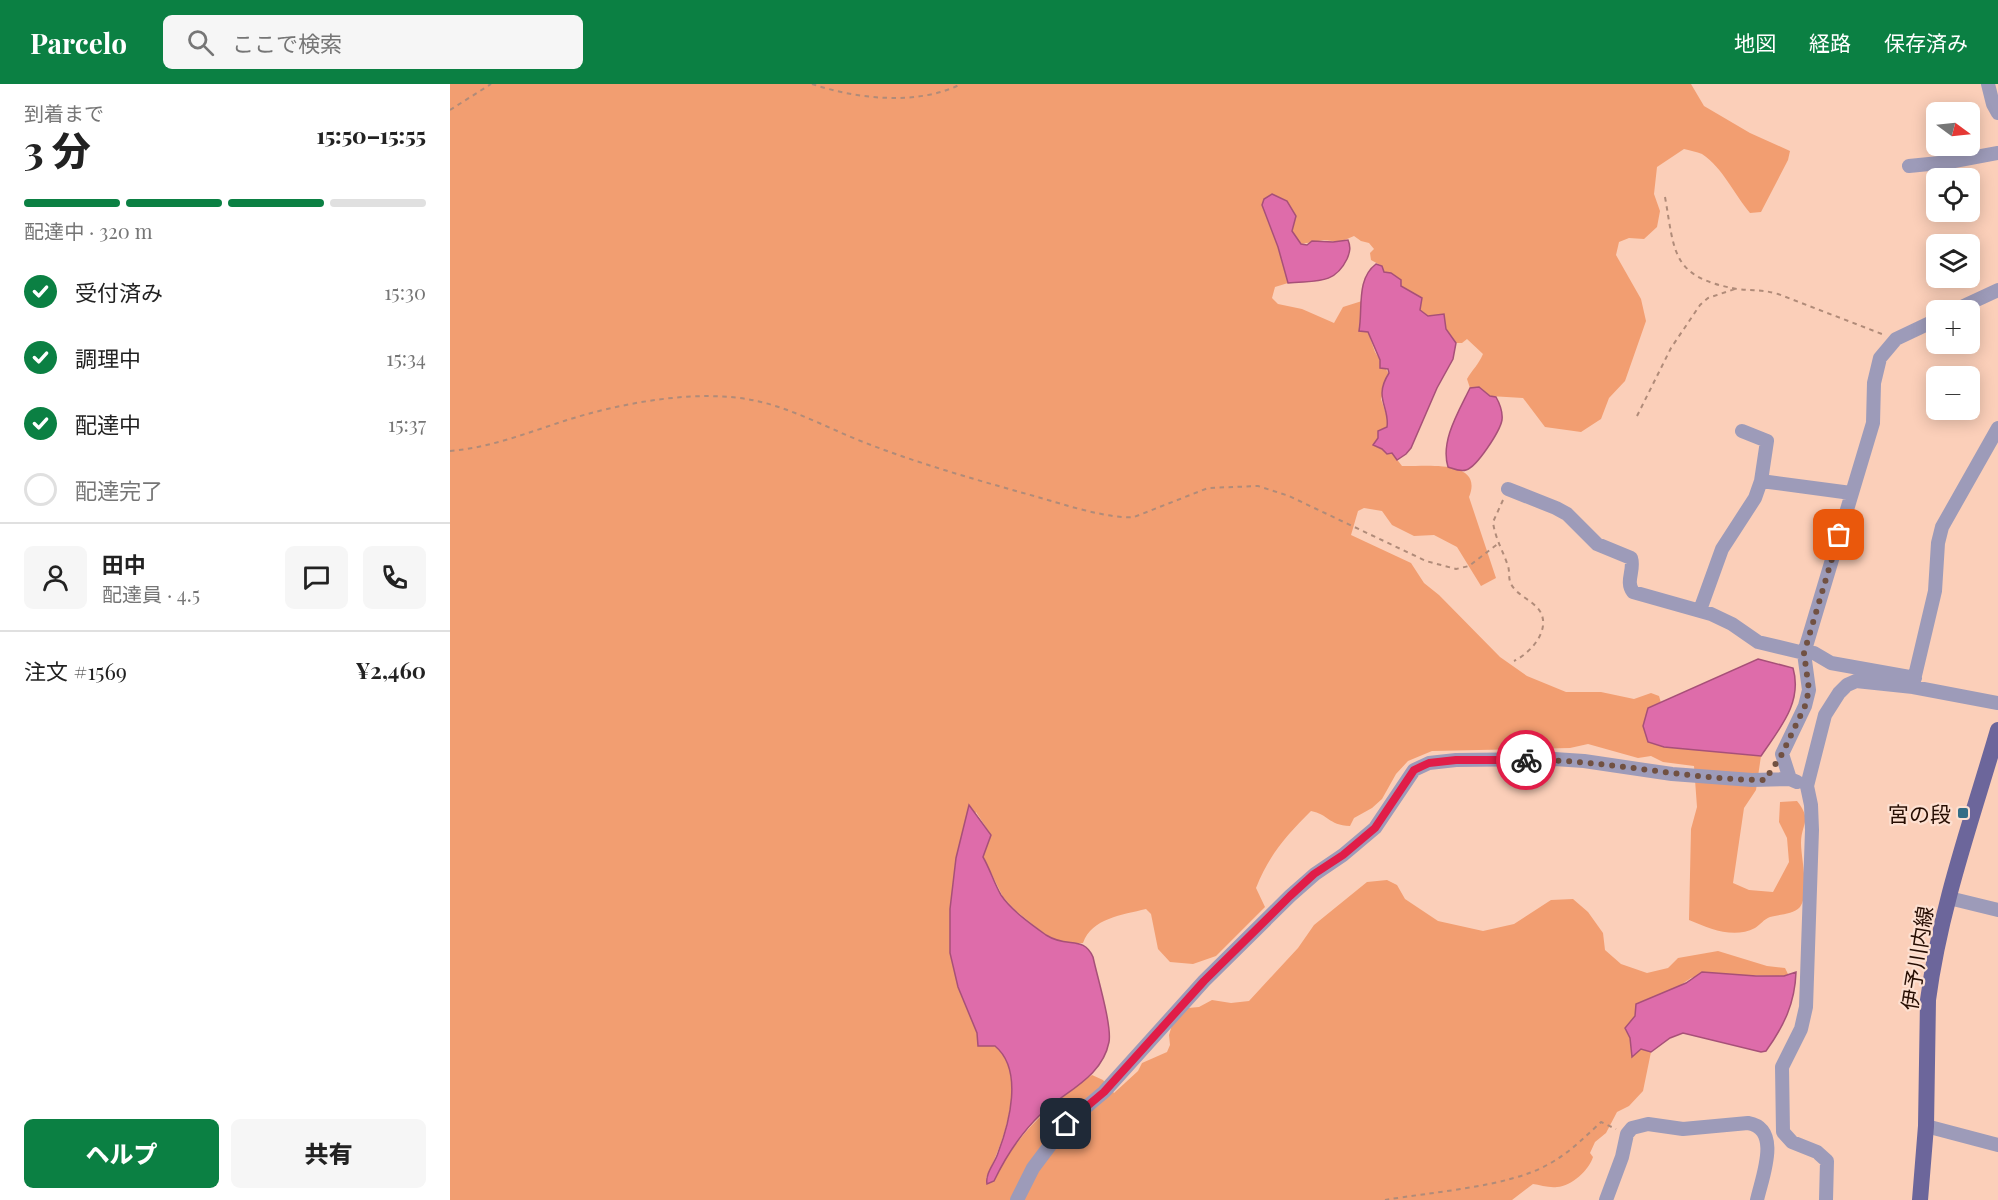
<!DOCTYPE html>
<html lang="ja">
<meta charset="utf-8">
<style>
body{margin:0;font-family:"Playfair Display","Noto Sans JP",serif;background:#f6f6f6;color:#222;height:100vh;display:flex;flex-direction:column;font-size:22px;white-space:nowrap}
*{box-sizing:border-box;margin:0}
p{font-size:20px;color:#767676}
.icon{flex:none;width:33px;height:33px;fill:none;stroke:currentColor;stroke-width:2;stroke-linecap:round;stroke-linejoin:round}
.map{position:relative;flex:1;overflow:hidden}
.drawer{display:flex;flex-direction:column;background:#fff;width:450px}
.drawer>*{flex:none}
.needle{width:39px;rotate:105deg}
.controls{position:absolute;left:1476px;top:18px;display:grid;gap:12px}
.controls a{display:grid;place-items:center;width:54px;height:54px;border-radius:9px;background:#fff;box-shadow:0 3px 15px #0003;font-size:30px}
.pin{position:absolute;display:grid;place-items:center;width:51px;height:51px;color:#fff;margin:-26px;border-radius:12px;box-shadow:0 3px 9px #0006}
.courier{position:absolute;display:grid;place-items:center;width:60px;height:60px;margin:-30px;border:4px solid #e11d48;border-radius:50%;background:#fff;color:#222;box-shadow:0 2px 8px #0007}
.summary em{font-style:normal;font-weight:800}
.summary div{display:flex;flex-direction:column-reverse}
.summary{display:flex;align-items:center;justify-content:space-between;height:102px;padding:0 24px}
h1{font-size:39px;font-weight:800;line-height:45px}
.bar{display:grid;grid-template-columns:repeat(4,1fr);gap:9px 6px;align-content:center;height:72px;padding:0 24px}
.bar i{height:8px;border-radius:4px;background:#e0e0e0}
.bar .current{background:#0b8043}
.bar p{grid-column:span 4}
.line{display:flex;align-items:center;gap:15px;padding:0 24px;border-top:2px solid #e0e0e0}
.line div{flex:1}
.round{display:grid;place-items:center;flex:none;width:63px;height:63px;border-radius:9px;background:#f6f6f6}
ol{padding:0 24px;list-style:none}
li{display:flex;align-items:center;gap:18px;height:66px}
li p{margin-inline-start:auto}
li .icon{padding:6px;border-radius:50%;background:#0b8043;color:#fff;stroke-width:4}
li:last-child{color:#767676}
li i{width:33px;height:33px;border:3px solid #e0e0e0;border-radius:50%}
.button{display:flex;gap:12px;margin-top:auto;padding:12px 24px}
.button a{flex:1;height:69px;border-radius:9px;background:#0b8043;color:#fff;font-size:24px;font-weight:800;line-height:69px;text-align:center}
.button a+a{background:#f6f6f6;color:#222}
header{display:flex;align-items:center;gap:36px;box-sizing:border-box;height:84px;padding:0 30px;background:#0b8043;color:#fff}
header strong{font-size:28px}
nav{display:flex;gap:33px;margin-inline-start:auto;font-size:21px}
.search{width:420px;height:54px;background:#f6f6f6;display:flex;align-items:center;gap:15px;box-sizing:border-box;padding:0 21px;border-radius:9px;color:#767676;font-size:22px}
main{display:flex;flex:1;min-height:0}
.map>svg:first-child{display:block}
</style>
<header>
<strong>Parcelo</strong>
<div class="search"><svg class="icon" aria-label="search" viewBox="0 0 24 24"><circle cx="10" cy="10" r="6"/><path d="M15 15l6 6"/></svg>ここで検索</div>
<nav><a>地図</a><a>経路</a><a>保存済み</a></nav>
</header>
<main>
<section class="drawer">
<div class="summary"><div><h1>3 分</h1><p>到着まで</p></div><em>15:50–15:55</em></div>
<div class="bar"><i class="current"></i><i class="current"></i><i class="current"></i><i></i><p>配達中 · 320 m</p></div>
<ol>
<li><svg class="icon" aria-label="check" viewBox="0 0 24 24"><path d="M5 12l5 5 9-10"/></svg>受付済み<p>15:30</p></li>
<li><svg class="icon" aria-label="check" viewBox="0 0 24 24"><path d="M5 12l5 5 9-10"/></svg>調理中<p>15:34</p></li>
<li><svg class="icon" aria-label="check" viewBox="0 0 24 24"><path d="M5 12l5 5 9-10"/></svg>配達中<p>15:37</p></li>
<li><i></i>配達完了</li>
</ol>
<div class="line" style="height:108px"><a class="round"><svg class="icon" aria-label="person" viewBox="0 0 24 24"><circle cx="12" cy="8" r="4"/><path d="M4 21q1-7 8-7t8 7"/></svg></a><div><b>田中</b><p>配達員 · 4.5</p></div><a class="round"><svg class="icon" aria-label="chat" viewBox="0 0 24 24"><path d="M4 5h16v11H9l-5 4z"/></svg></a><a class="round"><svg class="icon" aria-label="phone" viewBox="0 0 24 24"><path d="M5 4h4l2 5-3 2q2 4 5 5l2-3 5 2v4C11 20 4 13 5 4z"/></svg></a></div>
<div class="line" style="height:78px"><div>注文 #1569</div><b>¥2,460</b></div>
<div class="button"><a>ヘルプ</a><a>共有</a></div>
</section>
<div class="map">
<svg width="1548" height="1116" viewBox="0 0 1548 1116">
<rect width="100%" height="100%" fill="#fbcfb9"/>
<path fill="#f29e71" d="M0 0H1241L1254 22 1300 49 1340 67 1338 76 1311 128 1300 129C1284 110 1273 84 1252 70 1247 68 1239 66 1234 65L1207 83 1204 110 1210 127 1207 143 1194 155 1179 154 1169 158 1166 171 1191 215 1196 237 1175 297 1159 314 1151 335 1131 348 1095 343 1073 314 1040 312 1029 303 1020 304 1017 295C1022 286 1029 280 1033 270L1017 255 1012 259H1006L996 245 970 226 972 214 951 202V196L933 188 932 182 921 176 920 169 924 165 919 159 911 157 904 152 890 158 874 156 851 160 842 147 828 163 838 199 825 203 822 214 828 220 852 225 884 239 893 223 912 217 909 246 918 248 925 268 939 290 931 315 938 336 937 343 928 347 932 365 942 369 952 382C972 383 1035 374 1019 413L1046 494 1031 502 1007 463 984 451 964 452 942 441 932 427 914 424 908 427 901 451 961 479 974 499 989 511 1050 573 1077 592 1116 608H1151L1184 615 1201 609 1209 612 1211 619 1198 624 1214 663 1311 672 1306 706 1294 724 1283 799 1299 806 1323 808 1339 778 1337 754 1329 738 1330 718 1347 717C1363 737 1351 739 1351 759 1351 774 1360 810 1350 823 1343 831 1329 830 1320 833 1314 835 1310 841 1305 844 1284 855 1260 845 1239 836L1241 745 1247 723 1244 682 1213 678 1201 672 1188 674 1138 660 1120 664 982 667 958 677 946 690 932 715 922 724 904 734 900 742C878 741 878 730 861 727 836 752 819 771 806 804L815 823 766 872 743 880 720 878 708 865 701 830 696 825C672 831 642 834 633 859H611L596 851 566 827 553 813 533 773 541 751 526 728 506 774 500 825V869L508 903 527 949 528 962H545C580 991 552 1062 536 1094L544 1096C568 1048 599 1022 642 991L653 996 664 1009 688 987 692 979 717 968 720 961 719 951 722 941 738 924 749 923 762 916 781 919 799 917 848 864 864 841 917 798 937 796 947 801 955 815 988 837 1033 847 1064 840 1101 816 1123 815 1138 828 1153 849 1155 866 1171 880 1197 889 1218 884 1228 874 1268 867 1317 882 1335 884 1338 890 1334 892 1257 890 1241 894 1185 932 1175 945 1180 954 1182 972 1191 964 1201 968 1193 1007 1179 1022 1167 1028 1156 1049 1145 1058 1140 1069 1143 1073C1139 1086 1122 1102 1107 1103 1099 1104 1090 1101 1083 1100L1062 1116H0Z"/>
<path fill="#de6caa" stroke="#a75078" stroke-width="1.5" d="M822 110 837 117 846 132 842 147 851 160 857 161 862 157 883 158 898 156C901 163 900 168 897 175 884 202 864 196 838 199L828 163 812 121 814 115Z
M926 180 932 182 934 188 941 189 951 196V202L972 214 970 226 978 232 994 230 996 245 1006 259 1003 275 987 304 961 364 956 370 947 376 942 369 937 370 932 365 923 361 928 354V347L937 343C940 323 923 314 939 289L938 285 930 284V276L918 248 909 247C913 224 906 195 926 180Z
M1029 303 1040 312 1046 313C1050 320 1053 327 1052 336 1050 347 1027 383 1016 386 1010 388 1004 385 998 383 990 357 1009 327 1020 304Z
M1308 575 1343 584C1353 619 1329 645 1311 672L1214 663 1198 658 1193 642 1198 624Z
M519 721 541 751 533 773C540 785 544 799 551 811 561 826 582 841 596 851 618 865 633 851 643 873 647 892 662 941 659 958 652 994 615 1007 591 1030 571 1049 556 1072 544 1097L537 1100C535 1089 545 1079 548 1069 559 1040 574 986 545 962H528L527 949 508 903 500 869V825L506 774Z
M1252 888 1306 892H1334L1346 888C1345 919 1334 942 1316 967L1311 968 1233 949 1220 954 1201 968 1191 965 1182 973 1180 954 1175 944 1185 932 1186 920 1236 899Z"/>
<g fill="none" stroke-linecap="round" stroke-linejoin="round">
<path stroke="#b08b79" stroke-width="2" stroke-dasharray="4.5 4.5" stroke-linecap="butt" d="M362 0C407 15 468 22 511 0
M0 26 41 0
M1215 113C1225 169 1221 193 1287 205 1302 207 1311 205 1328 210L1432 250
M1187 332 1221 264 1250 221 1258 214 1285 205
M0 367C39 364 77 349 114 337 170 319 249 304 307 317 347 326 383 347 421 361 476 382 534 398 591 414 615 421 659 435 684 433L758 404 808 402 839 412 976 477 1006 485 1019 482 1049 459
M1053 416 1043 438C1045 454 1053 467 1058 482 1060 488 1058 494 1061 500 1067 512 1085 517 1091 529 1100 548 1079 570 1064 577
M935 1116C981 1108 1058 1103 1097 1081 1118 1070 1134 1054 1151 1038L1166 1045"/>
<path stroke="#9d9bb9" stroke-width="14" d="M1538 0 1543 20 1548 29
M1459 82 1499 78 1548 69
M1505 226 1548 206
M1311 397 1401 409
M1058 405 1106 424 1117 430 1147 460 1181 474C1185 486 1175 497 1183 508L1261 530 1282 540 1308 558 1354 569H1364L1381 579 1465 594
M1250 526 1272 465 1305 414 1311 397 1317 357 1292 347
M1463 600 1485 507 1488 459 1492 443 1548 344
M1347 698 1340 695 1332 670 1355 622 1359 606 1354 569 1423 339 1424 299 1430 274 1446 255 1486 236
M1499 814 1548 826
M1476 1042 1548 1061
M567 1116 583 1084 616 1040 654 1008 754 897 840 812 865 790 893 771 925 744 964 686 979 679 1006 676 1104 675 1134 677 1222 690 1302 696 1340 695
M1156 1116 1172 1073 1177 1050 1182 1044 1198 1040 1233 1045 1298 1039C1332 1045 1312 1093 1307 1116
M1376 1116 1377 1077 1367 1068 1342 1058 1333 1048 1332 983 1351 945 1356 923 1362 746 1361 721 1357 702 1375 631 1389 609 1397 601 1406 597 1463 603 1548 619"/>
<path stroke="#6c669b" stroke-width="16" d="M1470 1116 1476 1042 1478 916C1490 824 1522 735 1548 646"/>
</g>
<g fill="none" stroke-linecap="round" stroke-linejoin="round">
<path stroke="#715142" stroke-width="6" stroke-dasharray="0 10.8" d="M1076 676C1156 675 1235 696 1315 696L1332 670 1355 622 1359 606 1354 569 1389 451"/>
<path stroke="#e11d48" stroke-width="8" d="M616 1040 654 1008 754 897 840 812 864 790 893 771 925 744 964 686 979 679 1006 676H1076"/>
</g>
<rect fill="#336d86" stroke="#fde0d1" stroke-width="2" x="1507" y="723" width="12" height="12" rx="3"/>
<g text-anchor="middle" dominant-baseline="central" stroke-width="4.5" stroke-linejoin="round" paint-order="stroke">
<g font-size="21" fill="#260d02" stroke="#fde0d1" text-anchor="end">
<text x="1501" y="729">宮の段</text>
</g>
<g font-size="21" fill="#260d02" stroke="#fde0d1">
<text transform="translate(1466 874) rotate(-81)">伊予川内線</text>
</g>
</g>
</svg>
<div class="controls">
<a><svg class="needle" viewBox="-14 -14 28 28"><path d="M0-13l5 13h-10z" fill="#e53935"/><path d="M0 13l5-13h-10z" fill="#767676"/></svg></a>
<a><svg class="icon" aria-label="locate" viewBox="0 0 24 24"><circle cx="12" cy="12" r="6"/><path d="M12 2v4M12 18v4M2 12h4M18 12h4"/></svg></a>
<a><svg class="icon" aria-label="layers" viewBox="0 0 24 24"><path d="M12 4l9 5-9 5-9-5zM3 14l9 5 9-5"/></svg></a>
<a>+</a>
<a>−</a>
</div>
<div class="pin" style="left:1389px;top:451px;background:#ea580c"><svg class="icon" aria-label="bag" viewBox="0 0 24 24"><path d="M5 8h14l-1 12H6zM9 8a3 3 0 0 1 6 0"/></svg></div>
<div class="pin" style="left:616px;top:1040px;background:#1f2937"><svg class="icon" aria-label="home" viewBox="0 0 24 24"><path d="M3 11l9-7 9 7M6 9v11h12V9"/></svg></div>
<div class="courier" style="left:1076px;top:676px"><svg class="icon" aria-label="bike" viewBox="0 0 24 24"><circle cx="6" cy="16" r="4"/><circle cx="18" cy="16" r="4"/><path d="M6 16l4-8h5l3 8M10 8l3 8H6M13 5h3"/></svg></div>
</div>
</main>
